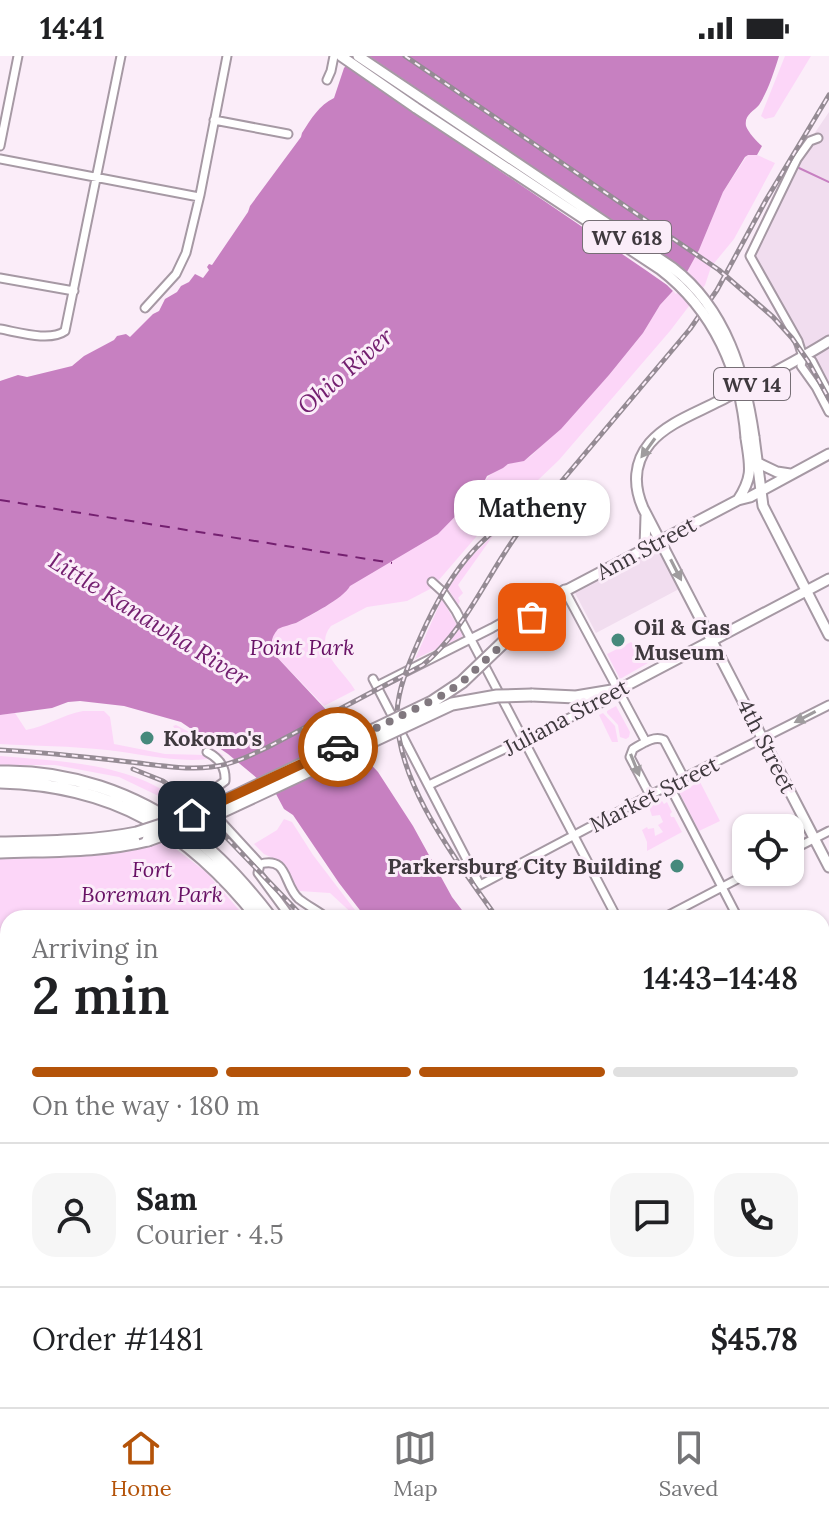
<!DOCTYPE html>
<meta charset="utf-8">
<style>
body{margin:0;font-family:Lora,serif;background:#f6f6f6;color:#202124;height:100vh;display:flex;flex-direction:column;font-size:30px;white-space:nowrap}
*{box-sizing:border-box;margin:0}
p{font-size:26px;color:#757577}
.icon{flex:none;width:44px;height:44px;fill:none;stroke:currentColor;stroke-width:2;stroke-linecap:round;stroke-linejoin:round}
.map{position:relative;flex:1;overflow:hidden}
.side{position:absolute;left:0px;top:854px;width:830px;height:498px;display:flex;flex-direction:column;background:#fff;border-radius:24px 24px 0 0;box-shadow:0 2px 6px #0004}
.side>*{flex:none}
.controls{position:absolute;left:732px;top:758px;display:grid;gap:16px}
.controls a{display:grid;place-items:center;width:72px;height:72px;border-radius:16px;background:#fff;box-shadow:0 2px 6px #0004;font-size:40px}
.pin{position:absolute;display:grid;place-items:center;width:68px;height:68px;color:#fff;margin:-34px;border-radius:16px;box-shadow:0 4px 12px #0006}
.courier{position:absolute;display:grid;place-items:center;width:80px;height:80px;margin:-40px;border:6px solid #b45309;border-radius:50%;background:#fff;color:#222;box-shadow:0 2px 10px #0007}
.bubble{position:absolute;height:56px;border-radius:24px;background:#fff;box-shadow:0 2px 6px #0004;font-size:26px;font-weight:600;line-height:56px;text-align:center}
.head em{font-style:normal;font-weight:600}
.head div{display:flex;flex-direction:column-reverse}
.head{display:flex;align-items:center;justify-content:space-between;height:136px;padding:0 32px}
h1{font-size:52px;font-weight:600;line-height:60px}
.bar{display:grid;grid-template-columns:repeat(4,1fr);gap:12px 8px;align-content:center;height:96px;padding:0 32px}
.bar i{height:10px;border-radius:6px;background:#e0e0e0}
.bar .active{background:#b45309}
.bar p{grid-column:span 4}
.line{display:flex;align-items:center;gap:20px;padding:0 32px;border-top:2px solid #e0e0e0}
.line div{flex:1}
.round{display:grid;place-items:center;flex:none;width:84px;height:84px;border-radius:24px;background:#f6f6f6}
.status{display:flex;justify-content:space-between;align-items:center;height:56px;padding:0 40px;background:#fff;direction:ltr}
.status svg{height:22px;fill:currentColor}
.tabs{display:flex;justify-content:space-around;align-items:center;height:112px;border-top:2px solid #e0e0e0;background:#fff;font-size:22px;color:#757577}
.tabs a{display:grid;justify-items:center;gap:4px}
.tabs .active{color:#b45309}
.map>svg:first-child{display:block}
</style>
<div class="status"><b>14:41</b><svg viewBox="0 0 49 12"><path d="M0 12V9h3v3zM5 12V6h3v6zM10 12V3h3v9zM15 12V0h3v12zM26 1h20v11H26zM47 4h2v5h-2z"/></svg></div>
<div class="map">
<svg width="829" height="1351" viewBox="0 0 829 1351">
<rect width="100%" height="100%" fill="#fbedf9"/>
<path fill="#f1ddef" d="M829 56V338L812 305 803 301 750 200 797 103Z
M655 493 659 496 679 533 596 577 574 535Z"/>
<path fill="#fcd6f8" d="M785 0H811L774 61 765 63 761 60Z
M748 98H755L775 107 734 183 711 211 705 229 670 275 559 404 514 447 482 474 432 532 407 545 367 551 331 570C312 593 344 615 355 634L324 650 274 598C271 590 270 580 278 573 282 569 291 569 296 567 310 560 342 543 349 530L479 436C484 422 493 415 506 409 515 405 523 406 531 400L609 319 643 277 660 249 682 225 699 194 723 136Z
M495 477 458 529 463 537 458 542 460 545 458 549 448 533 464 508Z
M442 543 462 578V581L415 603Z
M631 586 633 588 637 586 648 607 620 623 607 598Z
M616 650 630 676 629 681 626 683 620 681 618 669 607 657V655Z
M83 655H104L110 661 114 688 165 698 206 699 208 693C195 684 181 684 173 670L176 669 193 678 224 700C186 710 145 698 107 694 71 690 35 690 0 688V659L15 657 26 674C47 670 62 659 83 655Z
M603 657 615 670 618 686H612L599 659Z
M0 700C57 705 130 707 176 743L175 747 169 745 119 721 55 709H0Z
M700 726 720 765 699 775 679 736Z
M662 745 664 748 667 746 672 756 670 758 671 761H674L682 776 647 795V786L642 774 647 771 648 773 654 772 655 780 663 776 658 769 663 766 660 759 652 760 649 751Z
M284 763 292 766 313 799 361 862H357L330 837 299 835 281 806 264 798 254 788 277 774Z
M156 787H168L206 816 246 862H8V1344H536L535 1351H0V801L88 799Z
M822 1318 829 1321V1347H824L813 1351H775V1344H822Z
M549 1344H613L618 1351H549Z"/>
<path fill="#c780c1" d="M355 0H779C774 16 768 35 759 49 754 55 744 59 746 70 748 76 757 86 762 90L757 99H748L745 101 723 136 699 194 682 225 660 249 643 277 609 319 561 373 524 405 508 408 503 412 487 420 479 436 438 478 350 530C343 543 310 559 296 567 290 569 284 570 278 573 271 581 270 588 274 598L330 658 345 671 361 698 378 716 413 770 452 841 468 862H366L339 827 293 759 284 753 276 738 228 698 181 666 124 650 80 645 68 646 52 652 0 659V325L18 319 27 321 72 310 84 300 114 284 117 280 126 278 130 281 153 258 159 255 165 243 177 236 181 230 189 226 195 218 203 222 209 214 207 211 209 208 212 209 248 156 250 150 301 81 302 77C311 63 319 49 334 42L344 12Z
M822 1066 829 1068V1181L822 1179Z"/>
<path fill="#fbedf9" d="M349 0H369L660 197 672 206 686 227 676 238 667 229 647 215 343 8Z"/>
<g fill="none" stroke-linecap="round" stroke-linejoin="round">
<path stroke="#c780c1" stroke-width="2" d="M799 112 829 126"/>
<path stroke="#742070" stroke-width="2" stroke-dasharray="10 8" stroke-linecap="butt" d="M0 444 392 507"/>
<defs>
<path id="minor" d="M327 24 331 15 334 0
M214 64 288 78
M818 82 810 85 797 103 750 200 798 285 803 301 801 310 816 331 829 356
M0 90 18 0
M0 103 199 141
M0 222 74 235
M145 252 176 218 186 197 200 139 227 0
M0 273C18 276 50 286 65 275L121 0
M803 301 812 305 829 338
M432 526 443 536 456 555 617 862
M373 623 480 829 650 739 829 649
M377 630 492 572 556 536 565 535 646 686
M207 696C219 702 226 711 225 725L202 742 203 746 260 808 258 817 291 862
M429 729 607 644 616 635
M669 729 738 862
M650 739 630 701 633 693C642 688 654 679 664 684L684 722
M790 795 829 775
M260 808C289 800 283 829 299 843 308 850 318 855 327 862
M663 862 751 816
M0 1187 8 1183
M636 1344 638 1351
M672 1344 703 1347"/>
<path id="major" d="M341 0 416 52
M358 0 422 43
M829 285C794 307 756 326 719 345 696 357 667 367 650 387 634 406 633 429 643 452L829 811
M754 381 763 450 829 579
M758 407 777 416 790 418
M738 444C754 419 750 410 746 382
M645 492 646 460
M565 535 738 444 750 441 829 398
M618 634 829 523"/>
<path id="highway" d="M507 583 565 535
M532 639 576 641 618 634
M0 716C67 714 136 737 190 778 221 801 247 831 271 862
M0 726C114 729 188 774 258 862
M0 787C46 786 92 786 137 777
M0 796C49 794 100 796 148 784
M822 1286 829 1289
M822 1308 829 1311"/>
</defs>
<use href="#minor" stroke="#a699a4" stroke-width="11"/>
<use href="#major" stroke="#a699a4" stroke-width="13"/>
<use href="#highway" stroke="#a699a4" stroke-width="15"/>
<use href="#minor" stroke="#fff" stroke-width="7"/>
<use href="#major" stroke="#fff" stroke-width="9"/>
<use href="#highway" stroke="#fff" stroke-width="11"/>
<defs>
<path id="rail" d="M405 0 719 214 773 261 792 282 808 305 829 343
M0 694C44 696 87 701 130 706 157 709 184 714 211 711 232 709 251 699 270 690L423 609C465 574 486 521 518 477L690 273 717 234 766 144 829 39
M133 713 163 725 194 748 304 862
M497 862C458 806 396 728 397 657 398 631 410 605 420 582 434 550 451 519 474 494 496 470 524 452 546 428
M822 1019 829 1020
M822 1191 829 1193"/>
</defs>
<use href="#rail" stroke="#958b94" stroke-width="5"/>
<use href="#rail" stroke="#fbedf9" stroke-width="2" stroke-dasharray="6" stroke-linecap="butt"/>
<defs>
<path id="major-bridge" d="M422 43 673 212C726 253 745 318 754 381
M416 52 660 213C714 254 741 316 746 382"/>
<path id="highway-bridge" d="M137 777 192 759 221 747 432 646 462 626 507 583
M148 784 206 763 452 648 497 640 532 639"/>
</defs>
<use href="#major-bridge" stroke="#a699a4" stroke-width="13" stroke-linecap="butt"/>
<use href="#highway-bridge" stroke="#a699a4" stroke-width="15" stroke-linecap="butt"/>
<use href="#major-bridge" stroke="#fff" stroke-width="9"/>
<use href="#highway-bridge" stroke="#fff" stroke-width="11"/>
</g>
<defs><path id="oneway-solid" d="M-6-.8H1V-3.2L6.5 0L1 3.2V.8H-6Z" transform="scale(2)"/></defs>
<g fill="#9f9c9e">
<use href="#oneway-solid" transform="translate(648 392) rotate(126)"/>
<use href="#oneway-solid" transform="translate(676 514) rotate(63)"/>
<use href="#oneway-solid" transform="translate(805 661) rotate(152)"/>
<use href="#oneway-solid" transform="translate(635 709) rotate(68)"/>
</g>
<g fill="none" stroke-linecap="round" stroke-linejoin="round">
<path stroke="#81787f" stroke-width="8" stroke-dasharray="0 14.4" d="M338 691 445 638 462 626 532 561"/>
<path stroke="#b45309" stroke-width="10" d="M192 759 338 691"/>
</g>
<g fill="#46897c" stroke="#fbedf9" stroke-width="3">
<circle cx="618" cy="584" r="8"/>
<circle cx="147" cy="682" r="8"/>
<circle cx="677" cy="810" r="8"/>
</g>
<g text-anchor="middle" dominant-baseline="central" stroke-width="6" stroke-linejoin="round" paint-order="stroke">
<g fill="#fbedf9" stroke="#776f76" stroke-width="2">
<rect x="583" y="165" width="88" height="32" rx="6"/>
<rect x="714" y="312" width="76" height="32" rx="6"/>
</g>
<g font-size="20" font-weight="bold" fill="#3f393e">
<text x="627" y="181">WV 618</text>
<text x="752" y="328">WV 14</text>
</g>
<g font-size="22" fill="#3f393e" stroke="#fbedf9">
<text transform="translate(646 492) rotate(-28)">Ann Street</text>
<text transform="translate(566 661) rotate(-28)">Juliana Street</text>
<text transform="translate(767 690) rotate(63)">4th Street</text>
<text transform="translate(654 738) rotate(-27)">Market Street</text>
</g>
<g font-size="22" font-weight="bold" fill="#3f393e" stroke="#fbedf9" text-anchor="start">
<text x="634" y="571">Oil &amp; Gas<tspan x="634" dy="25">Museum</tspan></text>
<text x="163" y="682">Kokomo's</text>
<text x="661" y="810" text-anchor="end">Parkersburg City Building</text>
</g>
<g font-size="22" font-style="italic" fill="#681165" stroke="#fbedf9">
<text x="302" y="591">Point Park</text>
<text x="152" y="813">Fort<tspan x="152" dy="25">Boreman Park</tspan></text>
</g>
<g font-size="24" font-style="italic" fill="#742070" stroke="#fbedf9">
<text transform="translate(345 315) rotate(-41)">Ohio River</text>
<text transform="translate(149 563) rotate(32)">Little Kanawha River</text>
</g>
</g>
</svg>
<div class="controls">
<a><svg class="icon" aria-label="locate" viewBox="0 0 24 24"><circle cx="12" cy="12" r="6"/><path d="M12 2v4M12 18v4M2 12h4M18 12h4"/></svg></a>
</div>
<div class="pin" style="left:532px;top:561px;background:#ea580c"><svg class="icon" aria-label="bag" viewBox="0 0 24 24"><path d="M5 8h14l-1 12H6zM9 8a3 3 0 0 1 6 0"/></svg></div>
<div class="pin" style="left:192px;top:759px;background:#1f2937"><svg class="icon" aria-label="home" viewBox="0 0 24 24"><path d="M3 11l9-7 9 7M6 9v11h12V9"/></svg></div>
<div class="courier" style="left:338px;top:691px"><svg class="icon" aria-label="car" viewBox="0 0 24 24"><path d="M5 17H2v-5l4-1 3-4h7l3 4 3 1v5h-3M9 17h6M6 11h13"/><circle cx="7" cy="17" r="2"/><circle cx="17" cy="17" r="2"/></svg></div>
<div class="bubble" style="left:454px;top:424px;width:156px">Matheny</div>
<section class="side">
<div class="head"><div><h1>2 min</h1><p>Arriving in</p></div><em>14:43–14:48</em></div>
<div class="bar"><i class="active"></i><i class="active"></i><i class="active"></i><i></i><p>On the way · 180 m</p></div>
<div class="line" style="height:144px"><a class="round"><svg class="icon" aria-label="person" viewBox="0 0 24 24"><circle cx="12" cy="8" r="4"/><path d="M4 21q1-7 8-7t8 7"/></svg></a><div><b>Sam</b><p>Courier · 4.5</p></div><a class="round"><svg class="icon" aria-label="chat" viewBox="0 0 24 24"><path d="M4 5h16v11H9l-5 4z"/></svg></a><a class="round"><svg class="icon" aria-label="phone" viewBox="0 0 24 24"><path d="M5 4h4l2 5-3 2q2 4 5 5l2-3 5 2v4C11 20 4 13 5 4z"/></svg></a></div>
<div class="line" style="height:104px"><div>Order #1481</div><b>$45.78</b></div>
</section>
</div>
<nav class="tabs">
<a class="active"><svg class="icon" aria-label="home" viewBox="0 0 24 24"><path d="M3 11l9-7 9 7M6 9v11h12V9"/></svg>Home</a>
<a><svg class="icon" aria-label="map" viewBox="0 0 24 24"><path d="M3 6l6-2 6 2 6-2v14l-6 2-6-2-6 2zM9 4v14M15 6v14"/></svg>Map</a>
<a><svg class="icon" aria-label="saved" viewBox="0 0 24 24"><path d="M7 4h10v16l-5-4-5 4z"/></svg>Saved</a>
</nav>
